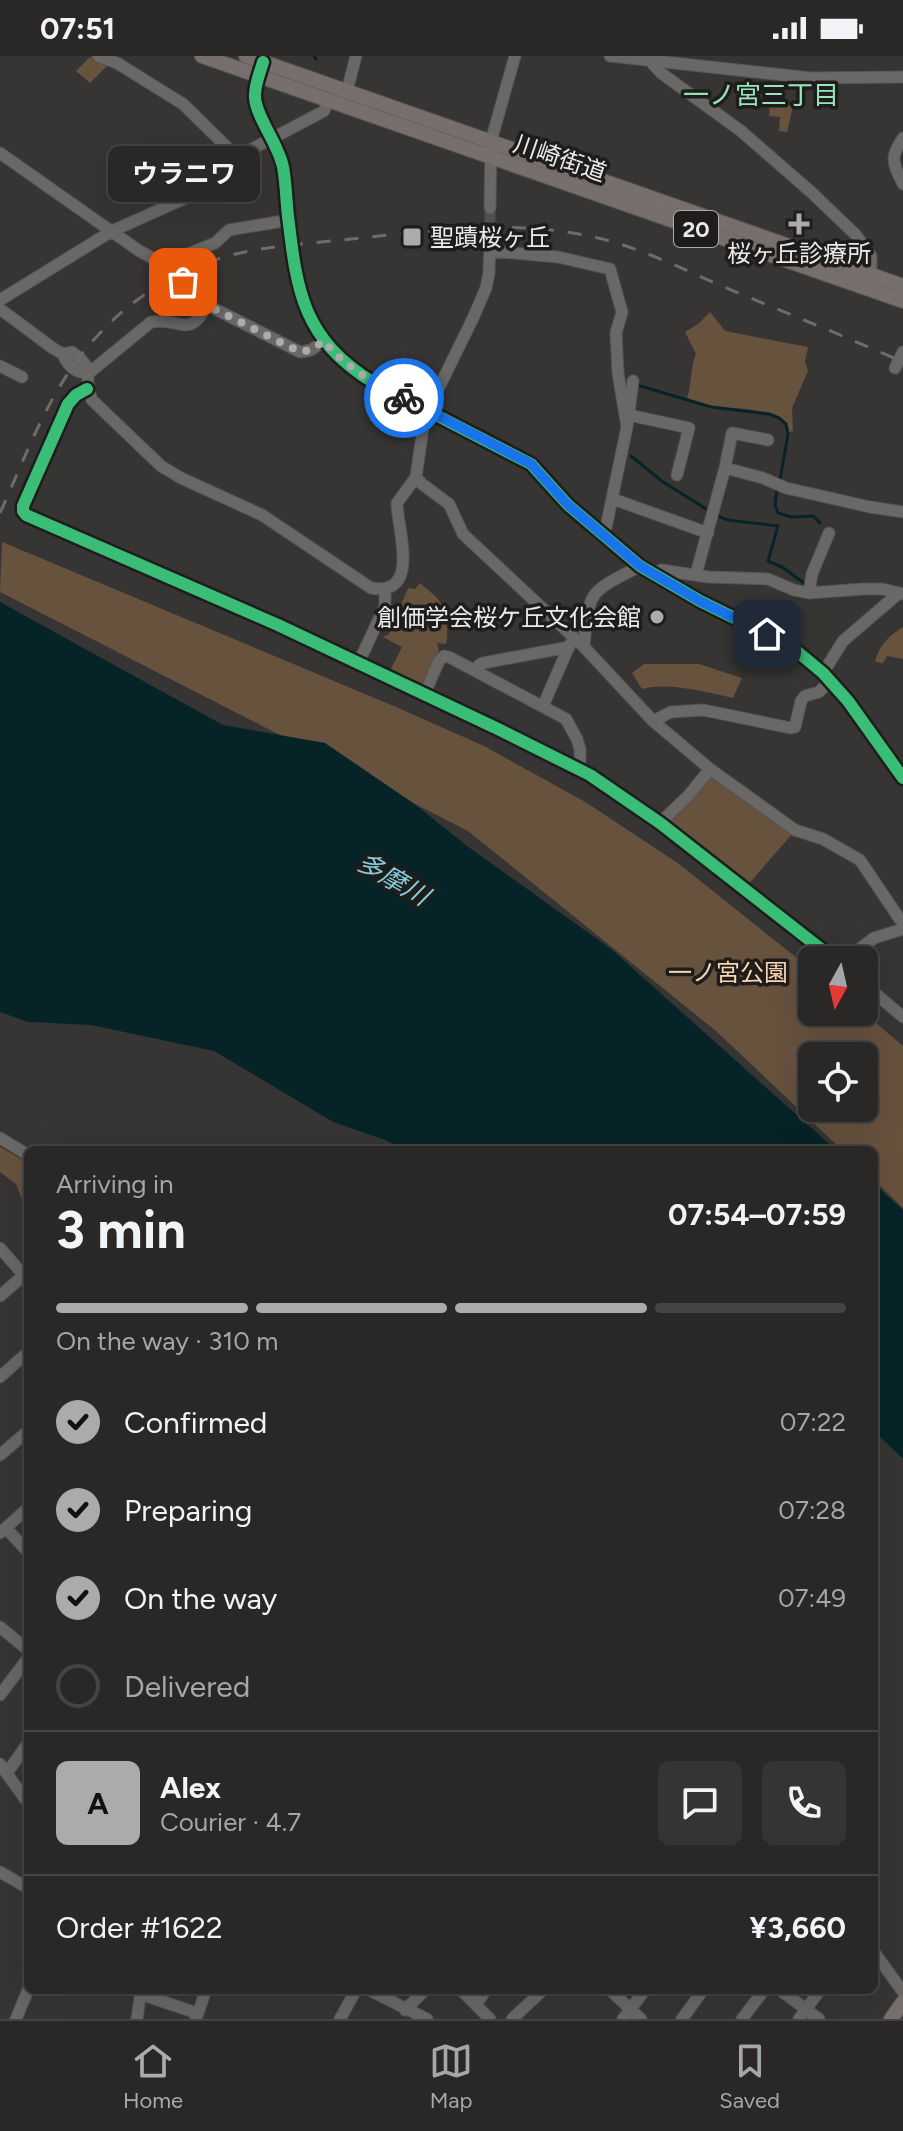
<!DOCTYPE html>
<meta charset="utf-8">
<style>
body{margin:0;font-family:Figtree,"Noto Sans JP",sans-serif;background:#353432;color:#f1f3f6;height:100vh;display:flex;flex-direction:column;font-size:30px;white-space:nowrap}
*{box-sizing:border-box;margin:0}
p{font-size:26px;color:#a5a6a7}
.icon{flex:none;width:44px;height:44px;fill:none;stroke:currentColor;stroke-width:2;stroke-linecap:round;stroke-linejoin:round}
.map{position:relative;flex:1;overflow:hidden}
.sheet{position:absolute;left:24px;top:1090px;width:854px;height:848px;display:flex;flex-direction:column;background:#292826;border-radius:12px;box-shadow:0 8px 32px #0002,0 0 0 2px #454443}
.sheet>*{flex:none}
.needle{width:52px;rotate:188deg}
.tools{position:absolute;left:798px;top:890px;display:grid;gap:16px}
.tools a{display:grid;place-items:center;width:80px;height:80px;border-radius:12px;background:#292826;box-shadow:0 8px 32px #0002,0 0 0 2px #454443;font-size:40px}
.pin{position:absolute;display:grid;place-items:center;width:68px;height:68px;color:#fff;margin:-34px;border-radius:16px;box-shadow:0 4px 12px #0006}
.courier{position:absolute;display:grid;place-items:center;width:80px;height:80px;margin:-40px;border:6px solid #1a73e8;border-radius:50%;background:#fff;color:#222;box-shadow:0 2px 10px #0007}
.bubble{position:absolute;height:56px;border-radius:12px;background:#292826;box-shadow:0 8px 32px #0002,0 0 0 2px #454443;font-size:26px;font-weight:700;line-height:56px;text-align:center}
.headline em{font-style:normal;font-weight:700}
.headline div{display:flex;flex-direction:column-reverse}
.headline{display:flex;align-items:center;justify-content:space-between;height:136px;padding:0 32px}
h1{font-size:52px;font-weight:700;line-height:60px}
.bar{display:grid;grid-template-columns:repeat(4,1fr);gap:12px 8px;align-content:center;height:96px;padding:0 32px}
.bar i{height:10px;border-radius:6px;background:#454443}
.bar .current{background:#adaba9}
.bar p{grid-column:span 4}
.line{display:flex;align-items:center;gap:20px;padding:0 32px;border-top:2px solid #454443}
.line div{flex:1}
.round{display:grid;place-items:center;flex:none;width:84px;height:84px;border-radius:12px;background:#353432}
ol{padding:0 32px;list-style:none}
li{display:flex;align-items:center;gap:24px;height:88px}
li p{margin-inline-start:auto}
li .icon{padding:8px;border-radius:50%;background:#adaba9;color:#111;stroke-width:4}
li:last-child{color:#a5a6a7}
li i{width:44px;height:44px;border:4px solid #454443;border-radius:50%}
.status{display:flex;justify-content:space-between;align-items:center;height:56px;padding:0 40px;background:#292826;direction:ltr}
.status svg{height:22px;fill:currentColor}
.tabs{display:flex;justify-content:space-around;align-items:center;height:112px;border-top:2px solid #454443;background:#292826;font-size:22px;color:#a5a6a7}
.tabs a{display:grid;justify-items:center;gap:4px}
.tabs .current{color:#adaba9}
.map>svg:first-child{display:block}
</style>
<div class="status"><b>07:51</b><svg viewBox="0 0 49 12"><path d="M0 12V9h3v3zM5 12V6h3v6zM10 12V3h3v9zM15 12V0h3v12zM26 1h20v11H26zM47 4h2v5h-2z"/></svg></div>
<div class="map">
<svg width="903" height="1963" viewBox="0 0 903 1963">
<rect width="100%" height="100%" fill="#373533"/>
<path fill="#67523e" fill-rule="evenodd" d="M90 1 108 9 90 27 76 15Z
M770 46 793 50 787 76 779 75 780 61 769 60Z
M710 256 725 275 808 291 805 306 808 315 792 352 793 375 789 376C784 349 734 354 713 350 704 349 696 345 687 342 692 328 690 312 696 298L685 276 698 268Z
M2 486 396 651 484 690 587 747 679 808 812 914V956H863L903 990V1152L874 1124V1094H842L716 975 468 775 0 536ZM812 1000H864V1052H812Z
M420 527C426 533 436 539 440 546 446 557 449 576 446 588L437 587 439 594 423 630 390 615 402 591 383 581 389 578 408 532 415 533Z
M903 571V603L887 600 883 607 875 606C878 590 890 579 903 571Z
M644 608H699L742 622 733 642C704 636 671 626 642 633L632 617Z
M710 713 793 777 745 832 666 769Z
M0 1091 28 1107V1158L16 1128 0 1116Z"/>
<path fill="#062428" d="M0 546 223 669 325 687 416 749 467 790 611 893 836 1094H406L385 1084 333 1066 214 995 91 969 28 966 0 956Z
M874 1128 903 1154V1403L874 1375Z"/>
<g fill="none" stroke-linecap="round" stroke-linejoin="round">
<path stroke="#062428" stroke-width="3" d="M314 0 316 3
M637 329 711 351 769 358 779 362 786 368 788 378 780 424
M631 400 663 426 708 454
M777 431 775 449 778 457 792 461 813 460 820 467
M715 459 728 464 778 470 768 505 782 511 808 530"/>
<path stroke="#52504e" stroke-width="11" stroke-dasharray="11 5.5" stroke-linecap="butt" d="M289 172 293 199
M490 183V152"/>
<defs>
<path id="minor" d="M98 0 117 7 183 48 237 101
M610 0 811 22 903 21
M651 6 661 17 741 75 811 136 856 179 871 200V218
M260 16 255 33 256 47 280 99 283 114 289 172
M347 35 356 0
M903 82C889 102 893 107 903 128
M0 97 138 194 163 208 171 214 195 240 207 249 300 296 311 294 324 285
M490 152 491 85 515 0
M490 195 558 201 610 213 622 256 616 277 618 317 627 371
M293 199C306 288 340 310 417 348 442 361 467 374 492 387 504 394 518 399 529 407 543 417 555 434 566 447 588 469 614 492 640 510 689 545 750 562 799 597 843 630 872 678 903 722
M163 208 215 187 229 174 289 164
M0 244 112 175 188 141 213 123 237 101 324 55 328 44
M0 253 54 293 63 298 72 296C101 318 80 318 92 344L161 410 181 422 262 459 371 532C422 541 397 472 397 447L416 421 424 365 428 354 474 260 486 232 489 217 490 183
M63 298C67 310 77 318 89 317L151 266C179 260 189 285 207 249
M0 310 22 321
M895 312 903 296
M87 333 76 339 68 348 23 450V455L26 459 278 569 498 673 590 719 660 767 835 904
M629 359 689 372 677 419
M725 412 732 377 768 384
M416 421 422 428 449 448 463 478 584 591 653 665 710 713 795 774 823 783 860 804 903 868
M613 443 708 477
M604 481 627 371 633 325
M653 518 661 514 708 521 768 523 794 534 809 537 863 533H882L903 538
M696 518 725 412 763 422 786 432 870 451 903 456
M809 537 812 518 829 477
M584 591C589 532 589 537 640 510
M358 608 385 550V533
M477 615 479 609 483 607 569 591
M823 617 843 585 899 537
M424 639 439 605 444 600 449 601 566 663 577 683 580 693V705L577 713
M543 650 570 588
M653 665 671 656 703 654 791 672 795 671 801 645 805 640 819 636 830 625
M660 767 688 740 710 713
M845 904 874 882 903 873
M864 928 903 961
M0 1082 28 1099
M0 1192 28 1224
M0 1240 24 1219
M0 1321 28 1296
M0 1399 28 1375
M6 1472 28 1496
M0 1477 28 1452
M0 1571 28 1594
M0 1639 28 1602
M0 1708 28 1747
M7 1717 28 1687
M0 1816 28 1832
M874 1896 903 1936
M369 1934 427 1963
M461 1934 490 1963
M610 1934 641 1963
M780 1934 819 1963
M140 1938 197 1957
M476 1949 486 1934
M405 1954 425 1934
M16 1963 28 1934
M137 1963 141 1934
M196 1963 206 1934
M340 1963 356 1934
M512 1963 543 1934
M623 1963 645 1934
M682 1963 703 1934
M742 1963 764 1934
M799 1963 820 1934"/>
<path id="major" d="M202 0 903 245
M246 0 903 230
M891 1963 903 1946"/>
</defs>
<use href="#minor" stroke="#545351" stroke-width="13"/>
<use href="#major" stroke="#545351" stroke-width="16"/>
<use href="#minor" stroke="#6a6867" stroke-width="11"/>
<use href="#major" stroke="#776f6d" stroke-width="14"/>
<path stroke="#6e6c6a" stroke-width="3" stroke-dasharray="14 14" stroke-linecap="butt" d="M0 457C29 393 52 325 103 274 131 244 166 223 204 208 246 191 295 189 341 184 429 175 518 161 606 184 647 195 685 214 724 231 784 256 844 280 903 306"/>
<defs>
<path id="cycleway" d="M263 6C260 17 254 30 255 42 257 63 278 87 283 111 286 127 286 143 288 160 297 237 303 283 374 327L531 408 568 449 640 510 700 545 767 578 799 597 823 617 848 645 903 722
M87 333 76 339 68 348 23 450V455L26 459 278 569 498 673 590 719 660 767 835 904"/>
</defs>
<use href="#cycleway" stroke="#1e1d1c" stroke-width="17"/>
<use href="#cycleway" stroke="#3abd76" stroke-width="12"/>
</g>
<g fill="none" stroke-linecap="round" stroke-linejoin="round">
<path stroke="#adaba9" stroke-width="8" stroke-dasharray="0 14.4" d="M183 226 195 240 207 249 300 296 311 294 324 285C346 312 374 327 404 342"/>
<path stroke="#1a73e8" stroke-width="10" d="M404 342 531 408 568 449 640 510 700 545 767 578"/>
</g>
<g fill="#adaba9" stroke="#1e1d1c" stroke-width="3">
<path d="M795 156h8v8h8v8h-8v8h-8v-8h-8v-8h8z"/>
<rect x="402" y="171" width="20" height="20" rx="4"/>
<circle cx="657" cy="561" r="8"/>
</g>
<g text-anchor="middle" dominant-baseline="central" stroke-width="7" stroke-linejoin="round" paint-order="stroke">
<rect fill="#1e1d1c" stroke="#aeacab" stroke-width="2" x="674" y="155" width="44" height="36" rx="6"/>
<g font-size="22" font-weight="bold" fill="#eceae8">
<text x="696" y="173">20</text>
</g>
<g font-size="24" fill="#eceae8" stroke="#1e1d1c">
<text transform="translate(560 102) rotate(19)">川崎街道</text>
</g>
<g font-size="24" fill="#eceae8" stroke="#1e1d1c" text-anchor="start">
<text x="430" y="181">聖蹟桜ヶ丘</text>
<text x="799" y="197" text-anchor="middle">桜ヶ丘診療所</text>
<text x="641" y="561" text-anchor="end">創価学会桜ケ丘文化会館</text>
</g>
<g font-size="24" fill="#fcd5b3" stroke="#1e1d1c">
<text x="728" y="916">一ノ宮公園</text>
</g>
<g font-size="26" fill="#97e6b9" stroke="#1e1d1c">
<text x="761" y="39">一ノ宮三丁目</text>
</g>
<g font-size="26" font-style="italic" fill="#83d0dd" stroke="#1e1d1c">
<text transform="translate(393 823) rotate(30)">多摩川</text>
</g>
</g>
</svg>
<div class="tools">
<a><svg class="needle" viewBox="-14 -14 28 28"><path d="M0-13l5 13h-10z" fill="#e53935"/><path d="M0 13l5-13h-10z" fill="#a5a6a7"/></svg></a>
<a><svg class="icon" aria-label="locate" viewBox="0 0 24 24"><circle cx="12" cy="12" r="6"/><path d="M12 2v4M12 18v4M2 12h4M18 12h4"/></svg></a>
</div>
<div class="pin" style="left:183px;top:226px;background:#ea580c"><svg class="icon" aria-label="bag" viewBox="0 0 24 24"><path d="M5 8h14l-1 12H6zM9 8a3 3 0 0 1 6 0"/></svg></div>
<div class="pin" style="left:767px;top:578px;background:#1f2937"><svg class="icon" aria-label="home" viewBox="0 0 24 24"><path d="M3 11l9-7 9 7M6 9v11h12V9"/></svg></div>
<div class="courier" style="left:404px;top:342px"><svg class="icon" aria-label="bike" viewBox="0 0 24 24"><circle cx="6" cy="16" r="4"/><circle cx="18" cy="16" r="4"/><path d="M6 16l4-8h5l3 8M10 8l3 8H6M13 5h3"/></svg></div>
<div class="bubble" style="left:108px;top:90px;width:152px">ウラニワ</div>
<section class="sheet">
<div class="headline"><div><h1>3 min</h1><p>Arriving in</p></div><em>07:54–07:59</em></div>
<div class="bar"><i class="current"></i><i class="current"></i><i class="current"></i><i></i><p>On the way · 310 m</p></div>
<ol>
<li><svg class="icon" aria-label="check" viewBox="0 0 24 24"><path d="M5 12l5 5 9-10"/></svg>Confirmed<p>07:22</p></li>
<li><svg class="icon" aria-label="check" viewBox="0 0 24 24"><path d="M5 12l5 5 9-10"/></svg>Preparing<p>07:28</p></li>
<li><svg class="icon" aria-label="check" viewBox="0 0 24 24"><path d="M5 12l5 5 9-10"/></svg>On the way<p>07:49</p></li>
<li><i></i>Delivered</li>
</ol>
<div class="line" style="height:144px"><b class="round" style="background:#adaba9;color:#111">A</b><div><b>Alex</b><p>Courier · 4.7</p></div><a class="round"><svg class="icon" aria-label="chat" viewBox="0 0 24 24"><path d="M4 5h16v11H9l-5 4z"/></svg></a><a class="round"><svg class="icon" aria-label="phone" viewBox="0 0 24 24"><path d="M5 4h4l2 5-3 2q2 4 5 5l2-3 5 2v4C11 20 4 13 5 4z"/></svg></a></div>
<div class="line" style="height:104px"><div>Order #1622</div><b>¥3,660</b></div>
</section>
</div>
<nav class="tabs">
<a class="current"><svg class="icon" aria-label="home" viewBox="0 0 24 24"><path d="M3 11l9-7 9 7M6 9v11h12V9"/></svg>Home</a>
<a><svg class="icon" aria-label="map" viewBox="0 0 24 24"><path d="M3 6l6-2 6 2 6-2v14l-6 2-6-2-6 2zM9 4v14M15 6v14"/></svg>Map</a>
<a><svg class="icon" aria-label="saved" viewBox="0 0 24 24"><path d="M7 4h10v16l-5-4-5 4z"/></svg>Saved</a>
</nav>
